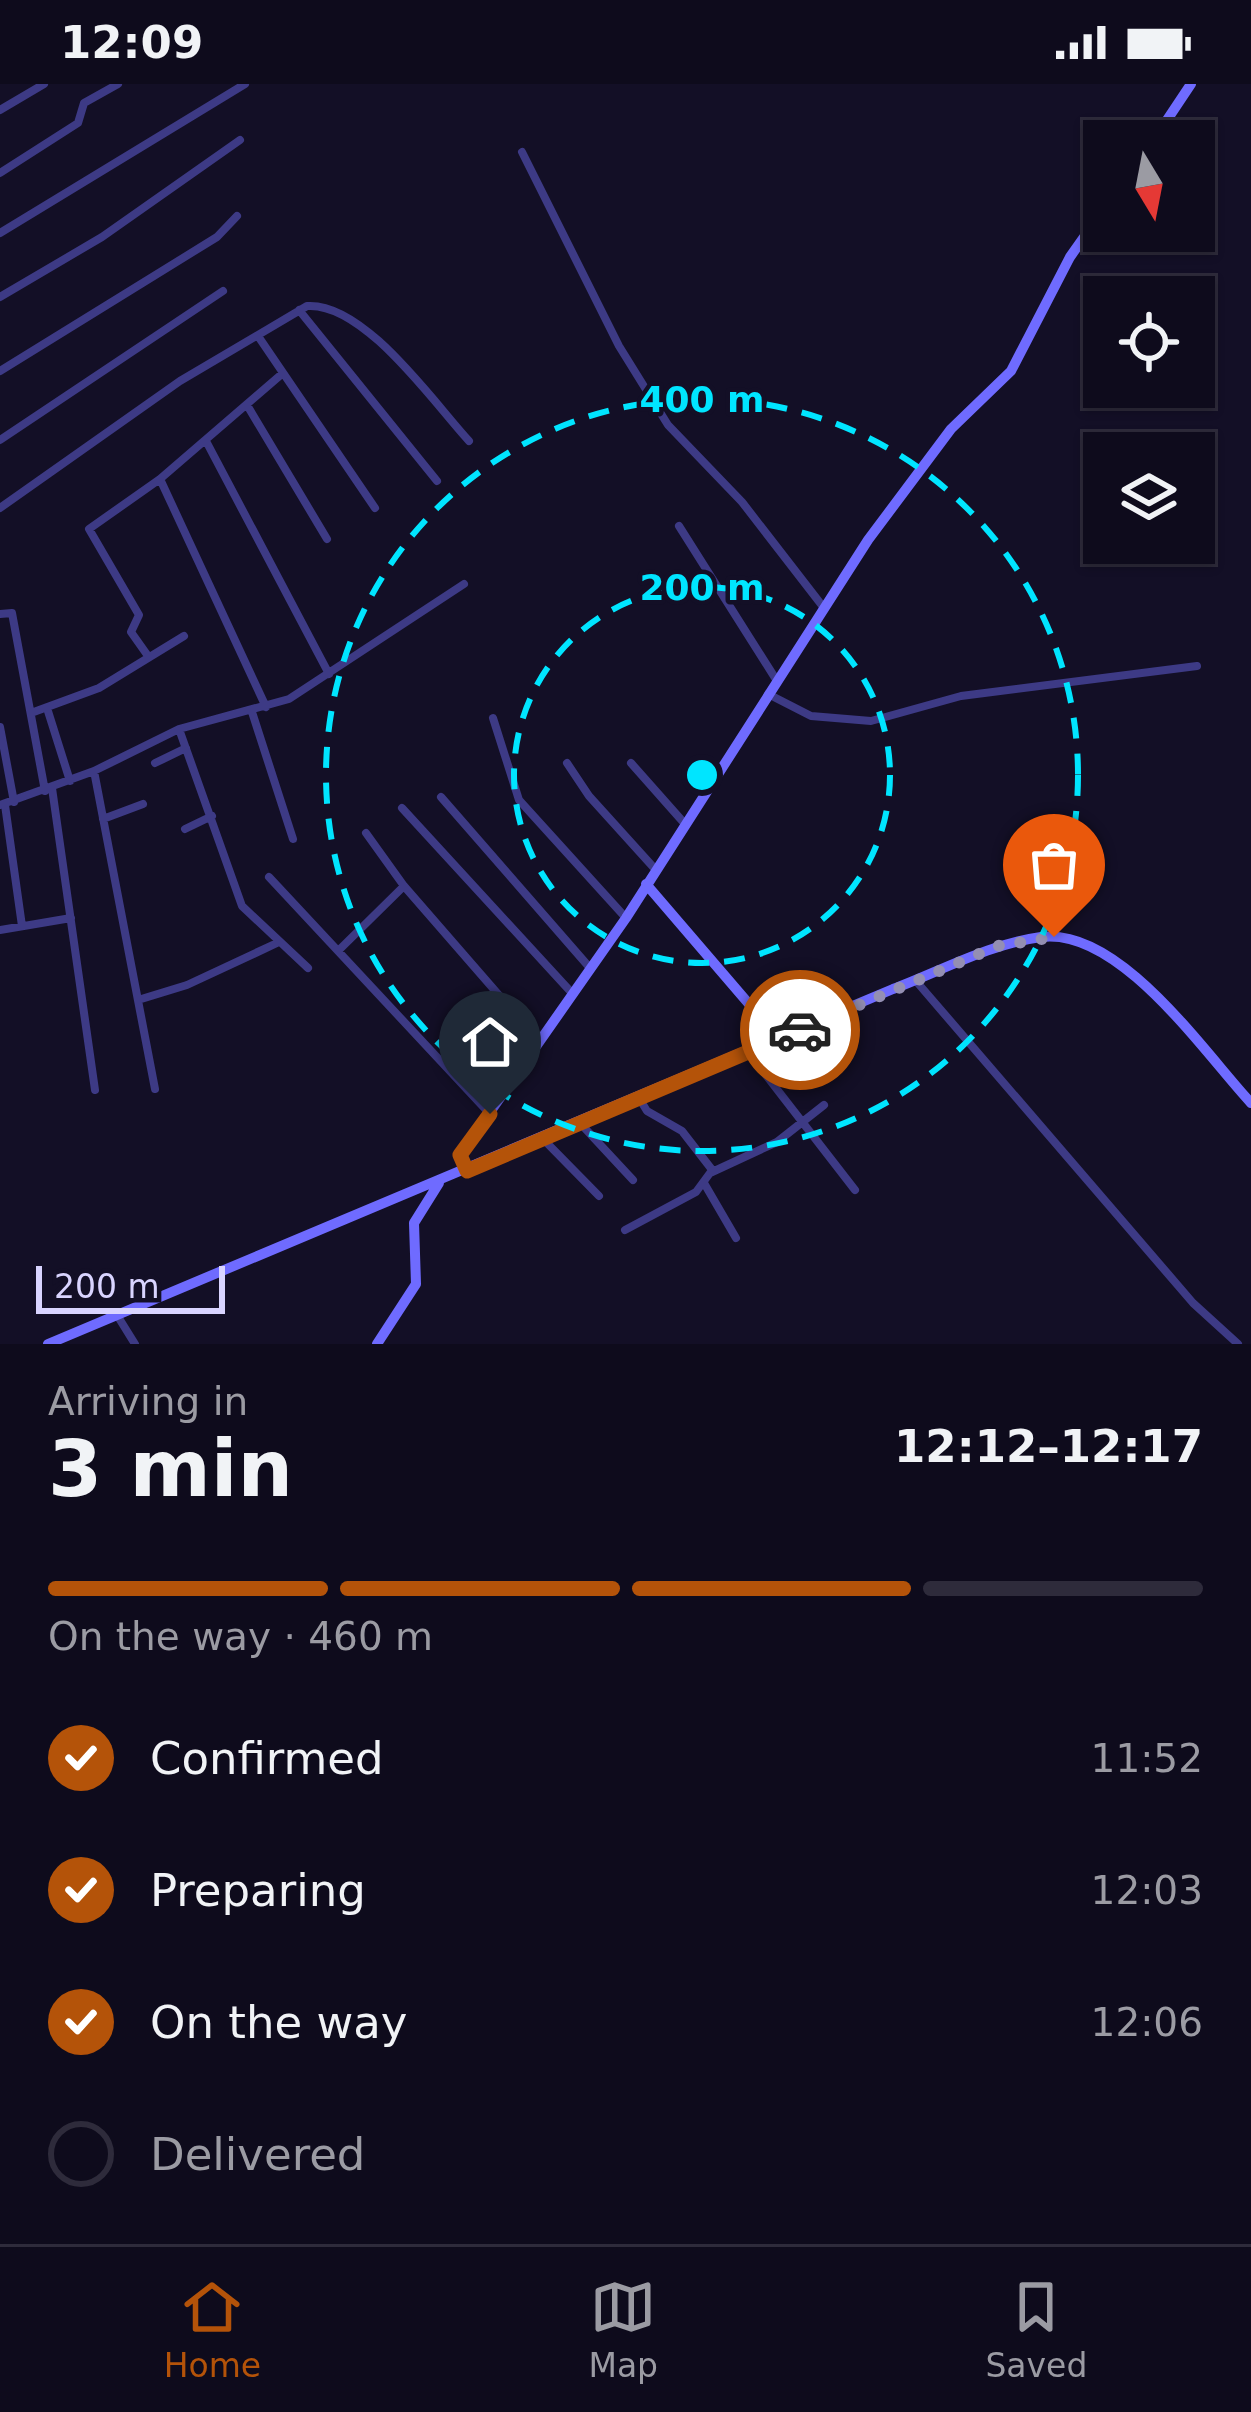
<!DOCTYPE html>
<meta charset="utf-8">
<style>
body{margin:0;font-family:"DejaVu Sans",sans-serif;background:#1c1929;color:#f1f3f6;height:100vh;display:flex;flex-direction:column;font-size:45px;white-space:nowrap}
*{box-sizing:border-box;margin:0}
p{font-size:39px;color:#9b9ba3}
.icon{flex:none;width:66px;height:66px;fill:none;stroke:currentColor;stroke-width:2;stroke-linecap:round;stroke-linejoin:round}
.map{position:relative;height:1260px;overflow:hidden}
.panel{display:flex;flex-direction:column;background:#0e0b1c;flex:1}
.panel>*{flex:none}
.needle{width:78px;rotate:170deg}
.controls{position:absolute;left:1083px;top:36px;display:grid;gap:24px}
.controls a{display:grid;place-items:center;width:132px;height:132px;border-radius:0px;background:#0e0b1c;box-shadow:0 3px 9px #0004,0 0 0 3px #2e2b3b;font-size:60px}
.scale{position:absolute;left:36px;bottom:30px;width:189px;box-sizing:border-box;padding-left:12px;border:6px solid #d9d4ff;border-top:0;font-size:33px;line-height:42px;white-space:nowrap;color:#d9d4ff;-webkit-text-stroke:9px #130f26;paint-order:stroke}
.pin{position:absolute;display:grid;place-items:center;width:102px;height:102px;color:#fff;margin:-123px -51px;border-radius:50% 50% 50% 0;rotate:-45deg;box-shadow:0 0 12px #0007}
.pin .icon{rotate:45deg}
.courier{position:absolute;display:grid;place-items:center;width:120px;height:120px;margin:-60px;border:9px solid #b45309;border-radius:50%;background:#fff;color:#222;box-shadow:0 3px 15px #0007}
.head em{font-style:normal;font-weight:600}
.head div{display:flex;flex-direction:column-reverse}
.head{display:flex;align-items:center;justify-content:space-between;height:204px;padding:0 48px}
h1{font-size:78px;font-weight:600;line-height:90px}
.bar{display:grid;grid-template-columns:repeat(4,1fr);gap:18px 12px;align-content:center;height:144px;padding:0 48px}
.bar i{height:15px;border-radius:9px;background:#2e2b3b}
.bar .active{background:#b45309}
.bar p{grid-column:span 4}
ol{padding:0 48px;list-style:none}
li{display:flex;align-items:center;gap:36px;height:132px}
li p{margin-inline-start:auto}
li .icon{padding:12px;border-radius:50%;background:#b45309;color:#fff;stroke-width:4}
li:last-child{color:#9b9ba3}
li i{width:66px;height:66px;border:6px solid #2e2b3b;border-radius:50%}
.status{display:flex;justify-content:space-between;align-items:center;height:84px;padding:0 60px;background:#0e0b1c;direction:ltr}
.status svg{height:33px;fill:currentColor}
.menu{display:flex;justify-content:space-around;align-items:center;height:168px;border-top:3px solid #2e2b3b;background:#0e0b1c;font-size:33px;color:#9b9ba3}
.menu a{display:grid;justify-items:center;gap:6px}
.menu .active{color:#b45309}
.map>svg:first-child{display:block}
</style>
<div class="status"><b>12:09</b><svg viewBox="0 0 49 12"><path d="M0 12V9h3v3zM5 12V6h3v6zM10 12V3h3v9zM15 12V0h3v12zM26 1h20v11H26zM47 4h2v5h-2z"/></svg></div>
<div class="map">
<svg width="1251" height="1260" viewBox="0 0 1251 1260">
<rect width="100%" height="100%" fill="#130f26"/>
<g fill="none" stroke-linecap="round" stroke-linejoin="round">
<path stroke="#3d3a85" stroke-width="8" d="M0 26 44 0
M522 68 619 262 668 341 742 418 824 524
M0 89 78 39 84 19 118 0
M0 149 245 0
M0 213 102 153 240 56
M299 226 437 397
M258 252 375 424
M0 287 217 153 237 132
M247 321 327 455
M0 356 223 207
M206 357 329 590
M160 395 266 623
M0 424 180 297 307 222C364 218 433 318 469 357
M679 442 777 597
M0 530 12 529 45 707
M148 572 131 548 139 531 89 445 160 395 283 289
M768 610 811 632 871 637 961 612 1197 582
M47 624 70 697
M252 628 293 755
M31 629 99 604 184 552
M493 634 519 716 626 834
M0 643 14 718
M179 645 242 822 308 884
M155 679 186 664
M567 679 589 712 655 785
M631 679 685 740
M94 687 155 1005
M52 704 95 1006
M441 713 590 884
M0 721 94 687 179 645 289 615 464 500
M5 721 22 842
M402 724 571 908
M103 735 143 720
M185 745 212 732
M366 749 404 802 538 956
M269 793 490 1030
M0 846 71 834
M338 867 404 802
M916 897 1193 1219 1238 1260
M138 916 187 901 277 859
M748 968 855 1106
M639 1014 647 1027 682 1047 713 1087
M580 1039 633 1096
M543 1055 599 1112
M704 1099 736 1154
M625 1146 696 1108 710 1089 777 1058 824 1021
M117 1231 135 1260"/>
<path stroke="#6f6bff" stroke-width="10" d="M1153 57 1191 0
M646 800 779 955
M467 1087 460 1071 626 834 868 456 951 345 1011 287 1070 173 1104 125
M48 1260 893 905C941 887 989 860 1041 853 1119 843 1203 967 1251 1019
M377 1260 416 1200 414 1139 439 1099"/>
</g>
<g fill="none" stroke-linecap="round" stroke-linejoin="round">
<path stroke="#948fb3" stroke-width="12" stroke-dasharray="0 21.6" d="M800 946 998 862 1054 853"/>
<path stroke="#b45309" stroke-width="15" d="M490 1030 460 1071 467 1087 800 946"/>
</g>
<g fill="none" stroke="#00e5ff" stroke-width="6" stroke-dasharray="21 15">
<circle cx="702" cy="691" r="188"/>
<circle cx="702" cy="691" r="376"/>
</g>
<circle cx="702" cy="691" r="18" fill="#00e5ff" stroke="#130f26" stroke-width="6"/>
<g font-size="36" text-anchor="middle" font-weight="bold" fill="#00e5ff" stroke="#130f26" stroke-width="9" stroke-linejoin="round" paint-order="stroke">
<text x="702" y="328">400 m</text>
<text x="702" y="516">200 m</text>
</g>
</svg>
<div class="controls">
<a><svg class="needle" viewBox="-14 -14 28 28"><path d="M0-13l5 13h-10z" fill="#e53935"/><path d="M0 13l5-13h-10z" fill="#9b9ba3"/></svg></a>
<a><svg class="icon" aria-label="locate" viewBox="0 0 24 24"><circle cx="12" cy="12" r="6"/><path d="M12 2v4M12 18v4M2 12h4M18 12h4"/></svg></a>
<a><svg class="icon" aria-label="layers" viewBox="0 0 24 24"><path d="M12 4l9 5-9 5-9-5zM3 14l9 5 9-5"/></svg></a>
</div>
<div class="scale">200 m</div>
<div class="pin" style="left:1054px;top:853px;background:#ea580c"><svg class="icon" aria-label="bag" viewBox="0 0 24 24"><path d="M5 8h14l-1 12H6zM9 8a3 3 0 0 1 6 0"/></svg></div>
<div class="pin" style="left:490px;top:1030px;background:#1f2937"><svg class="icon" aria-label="home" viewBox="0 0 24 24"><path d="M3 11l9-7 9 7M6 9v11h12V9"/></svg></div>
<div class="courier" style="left:800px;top:946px"><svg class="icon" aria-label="car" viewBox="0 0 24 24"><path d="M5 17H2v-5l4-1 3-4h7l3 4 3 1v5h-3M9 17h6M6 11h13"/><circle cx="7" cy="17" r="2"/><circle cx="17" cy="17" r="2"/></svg></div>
</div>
<section class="panel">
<div class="head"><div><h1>3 min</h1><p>Arriving in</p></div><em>12:12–12:17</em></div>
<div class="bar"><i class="active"></i><i class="active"></i><i class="active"></i><i></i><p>On the way · 460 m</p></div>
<ol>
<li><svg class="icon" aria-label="check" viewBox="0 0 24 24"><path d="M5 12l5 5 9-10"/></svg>Confirmed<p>11:52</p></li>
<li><svg class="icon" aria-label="check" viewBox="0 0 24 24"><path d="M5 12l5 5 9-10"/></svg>Preparing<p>12:03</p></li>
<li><svg class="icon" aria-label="check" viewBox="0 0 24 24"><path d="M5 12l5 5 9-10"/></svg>On the way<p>12:06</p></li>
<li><i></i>Delivered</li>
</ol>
</section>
<nav class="menu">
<a class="active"><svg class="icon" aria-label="home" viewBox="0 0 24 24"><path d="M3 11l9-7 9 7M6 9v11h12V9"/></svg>Home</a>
<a><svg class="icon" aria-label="map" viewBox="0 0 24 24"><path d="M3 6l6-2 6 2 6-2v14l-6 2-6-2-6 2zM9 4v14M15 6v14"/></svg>Map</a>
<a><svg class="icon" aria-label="saved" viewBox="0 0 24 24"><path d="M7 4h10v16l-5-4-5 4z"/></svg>Saved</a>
</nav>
